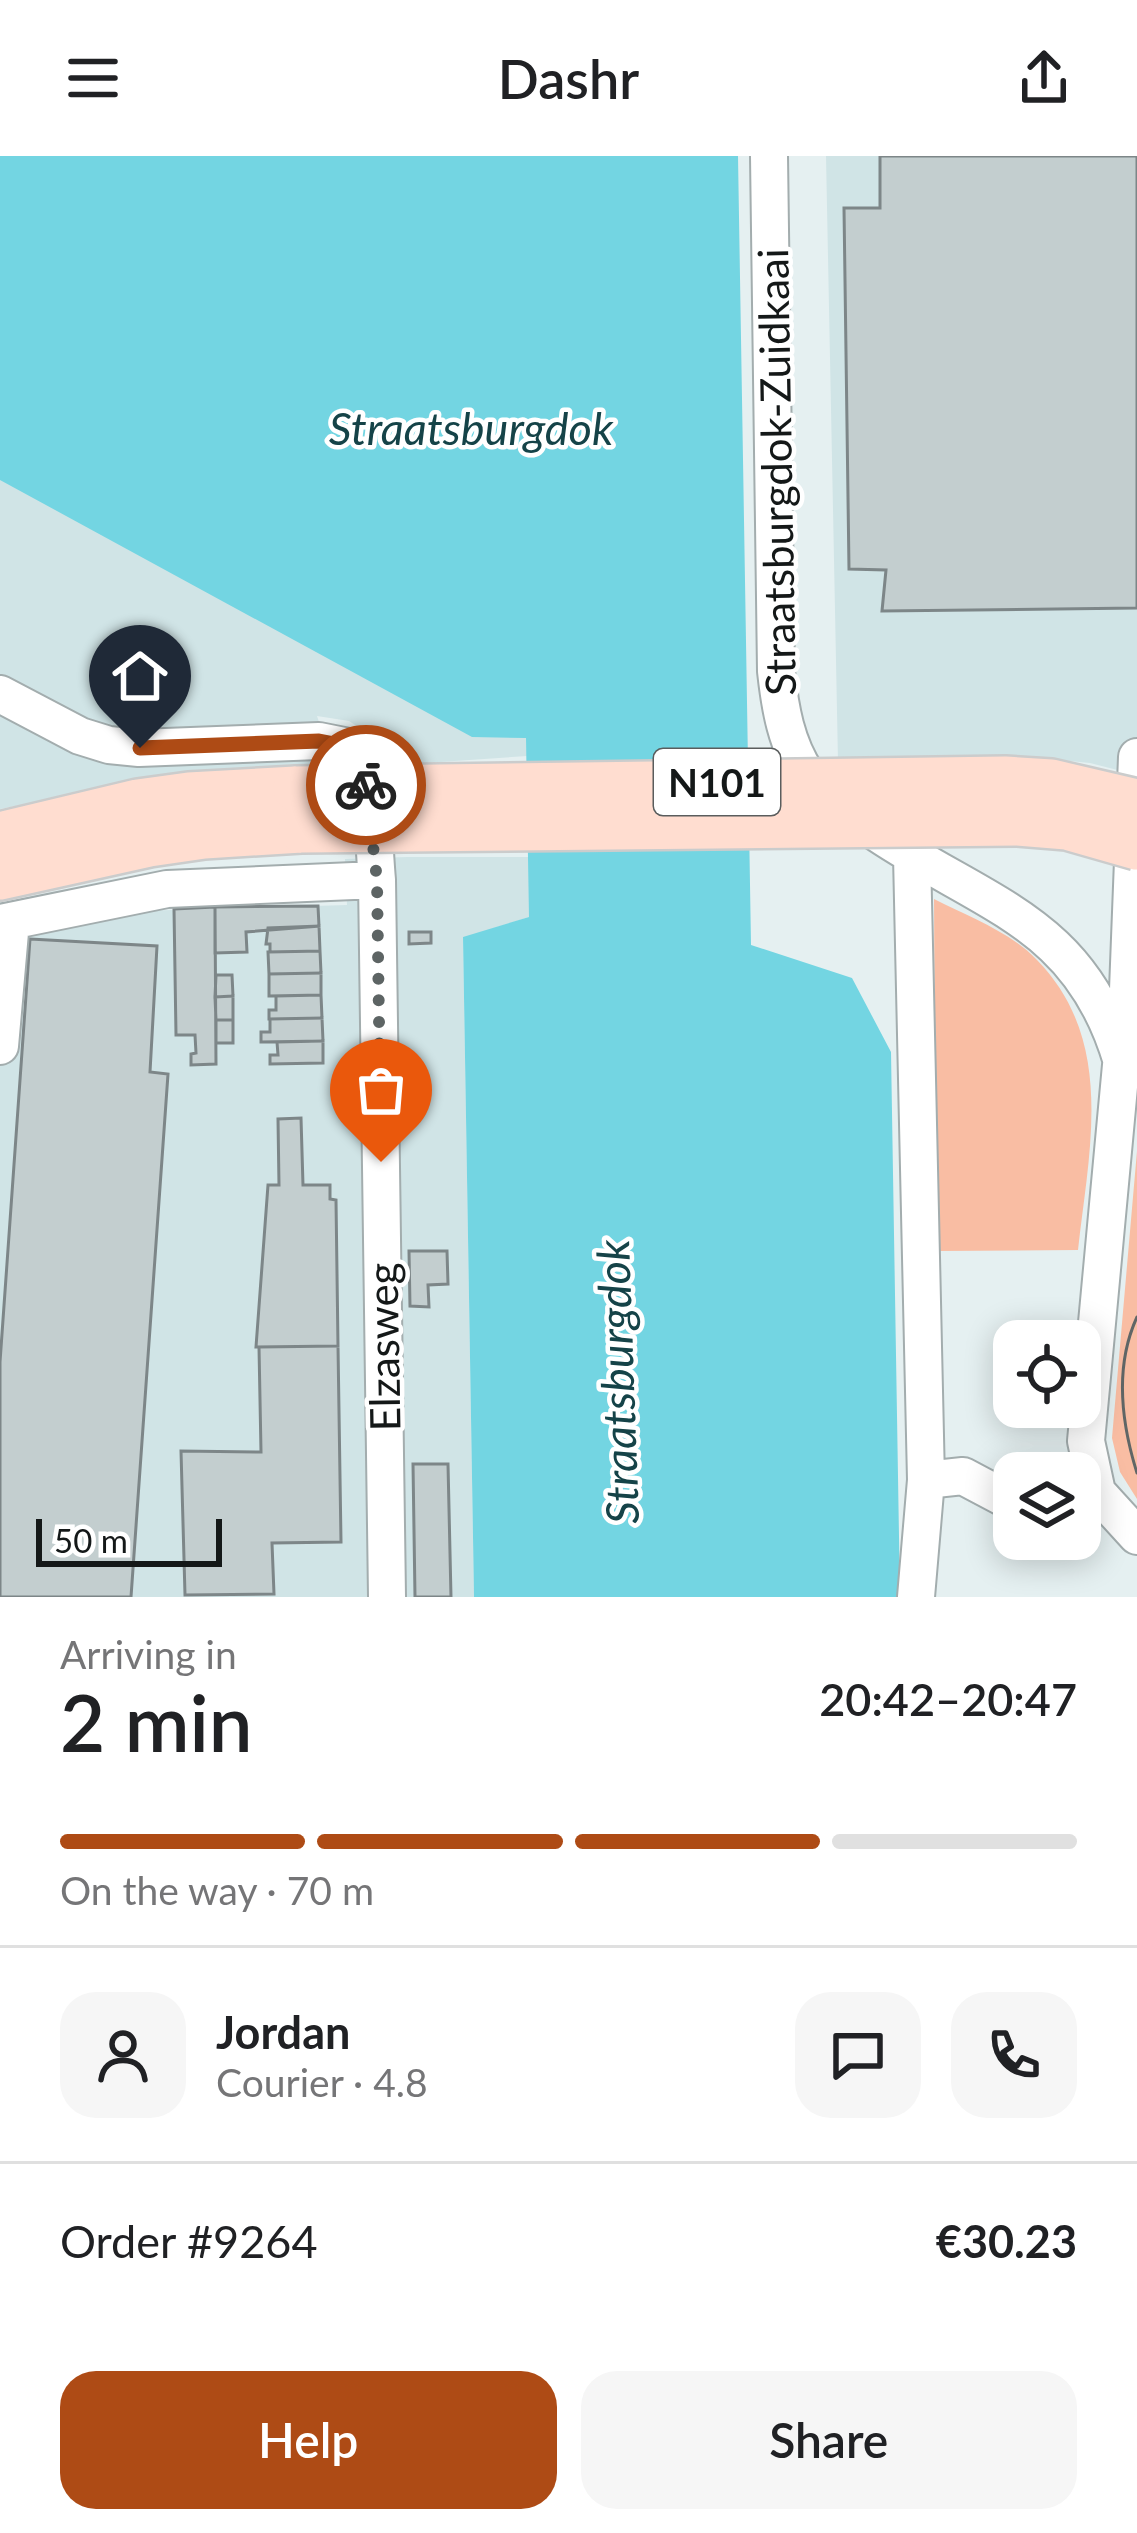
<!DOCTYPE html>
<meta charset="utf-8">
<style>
body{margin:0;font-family:Lato,sans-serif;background:#f6f6f6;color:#202124;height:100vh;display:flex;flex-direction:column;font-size:45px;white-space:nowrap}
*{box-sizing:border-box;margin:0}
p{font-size:39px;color:#757577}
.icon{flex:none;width:66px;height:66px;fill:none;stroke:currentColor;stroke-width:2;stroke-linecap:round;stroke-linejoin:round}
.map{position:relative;height:1441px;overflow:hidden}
.side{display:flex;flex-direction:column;background:#fff;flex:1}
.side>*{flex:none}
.tools{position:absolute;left:993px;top:1164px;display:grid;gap:24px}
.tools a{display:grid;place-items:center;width:108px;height:108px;border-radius:24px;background:#fff;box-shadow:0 6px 30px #0003;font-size:60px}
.scale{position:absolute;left:36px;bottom:30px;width:186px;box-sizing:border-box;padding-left:12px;border:6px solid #141818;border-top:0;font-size:33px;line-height:42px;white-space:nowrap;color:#141818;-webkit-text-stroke:9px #fff;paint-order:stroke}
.pin{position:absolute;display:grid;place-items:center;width:102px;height:102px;color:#fff;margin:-123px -51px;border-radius:50% 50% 50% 0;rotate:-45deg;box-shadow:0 0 12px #0007}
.pin .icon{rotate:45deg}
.courier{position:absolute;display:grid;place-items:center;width:120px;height:120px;margin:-60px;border:9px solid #ae4b15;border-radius:50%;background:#fff;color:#222;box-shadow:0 3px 15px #0007}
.overview em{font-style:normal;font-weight:600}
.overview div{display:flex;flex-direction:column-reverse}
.overview{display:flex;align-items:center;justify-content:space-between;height:204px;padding:0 60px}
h1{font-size:78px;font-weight:600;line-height:90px}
.bar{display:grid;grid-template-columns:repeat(4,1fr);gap:18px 12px;align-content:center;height:144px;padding:0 60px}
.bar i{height:15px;border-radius:9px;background:#e0e0e0}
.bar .selected{background:#ae4b15}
.bar p{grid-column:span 4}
.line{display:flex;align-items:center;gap:30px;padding:0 60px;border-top:3px solid #e0e0e0}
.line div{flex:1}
.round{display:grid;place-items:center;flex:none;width:126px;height:126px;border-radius:36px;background:#f6f6f6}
.primary-button{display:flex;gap:24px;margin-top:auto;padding:24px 60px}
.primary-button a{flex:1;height:138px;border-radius:36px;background:#ae4b15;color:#fff;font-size:48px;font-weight:600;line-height:138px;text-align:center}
.primary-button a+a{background:#f6f6f6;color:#202124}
header{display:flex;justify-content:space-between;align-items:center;height:156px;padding:0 60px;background:#fff;font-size:54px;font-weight:600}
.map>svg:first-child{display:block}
</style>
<header><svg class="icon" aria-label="menu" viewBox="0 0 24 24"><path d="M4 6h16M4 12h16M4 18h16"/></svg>Dashr<svg class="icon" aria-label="share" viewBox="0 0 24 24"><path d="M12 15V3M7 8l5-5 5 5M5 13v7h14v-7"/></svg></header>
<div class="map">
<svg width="1137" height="1441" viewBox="0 0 1137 1441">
<rect width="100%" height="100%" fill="#e5f0f1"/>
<path fill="#d0e4e6" d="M826 0H1137V619L1090 607 1050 603 838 606Z
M0 212 526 582 527 600 396 609 387 590 349 565 317 560 335 614 171 620 0 653Z
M407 701H529V761L463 782 474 1441H0V781L138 755 347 749 345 703Z"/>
<path fill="#f9bda3" d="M934 743C967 760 1011 776 1037 804 1116 885 1089 994 1078 1094L936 1095Z
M1137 995V1343L1120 1316 1112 1282Z"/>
<path fill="#73d5e2" d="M0 0H738L751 789 852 822 891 896 900 1441H474L463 781 529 761 526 582 472 581 0 324Z"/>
<path fill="#c3cecf" stroke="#7d8688" stroke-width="3" d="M880 0H1137V452L882 455 886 414 849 413 844 52H880Z
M318 750 319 770 246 776 247 796 215 797V751Z
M215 751 216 908 191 909V898L196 897 195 879H176L174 753Z
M319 770 320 795 270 796V788H266L268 772Z
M409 776H431V787L409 788Z
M30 783 157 790 150 916 168 918 131 1441H0V1206Z
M320 795 321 817 269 818 268 796Z
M321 817V839L269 840V818Z
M216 819H232L233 840 215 841Z
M321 839 322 862 269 863V854H276V840Z
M233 840V864H216L215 841Z
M322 862 323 885 261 886V876H270V863Z
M216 864H233V887H216Z
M323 885V907L270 908V899H278L277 886Z
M301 962 303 1029H330V1043L336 1044 338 1190 256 1191 268 1029H279L278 963Z
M409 1095H447L448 1128 428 1129 429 1151 410 1150Z
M338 1190 341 1386 272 1387 274 1438 185 1439 181 1295 261 1296 259 1191Z
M413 1308H448L451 1441H415Z"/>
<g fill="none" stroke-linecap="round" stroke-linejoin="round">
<defs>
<path id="minor" d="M769 0 776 515C780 552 786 588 807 619 824 645 851 660 877 677 986 750 1081 766 1122 906
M0 538 80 580 109 589 139 592 319 585 349 591C375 628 373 681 377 724L387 1441
M1137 601 1128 834 1086 1285 1097 1336 1137 1380
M912 700 926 1324 916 1441
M0 767 167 733 377 724
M0 890 11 765
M926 1324 963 1320 1014 1347"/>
<path id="major" d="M0 679 138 646 189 639 296 633
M0 721 149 688 204 680 301 674"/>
</defs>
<use href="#minor" stroke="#a3adae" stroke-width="40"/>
<use href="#major" stroke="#cbcccc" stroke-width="50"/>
<use href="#minor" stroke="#fff" stroke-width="36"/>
<use href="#major" stroke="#ffddd0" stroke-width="45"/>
<path stroke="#606666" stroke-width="3" d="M1137 1161C1114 1211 1121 1266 1137 1317"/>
<defs>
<path id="major-bridge" d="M296 633 1005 623 1051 626 1137 646
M301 674 1018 667 1067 671 1137 691"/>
</defs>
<use href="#major-bridge" stroke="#cbcccc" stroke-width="50" stroke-linecap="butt"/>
<use href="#major-bridge" stroke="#ffddd0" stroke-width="45"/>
</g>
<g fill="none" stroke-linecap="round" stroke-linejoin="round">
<path stroke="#5d6464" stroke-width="12" stroke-dasharray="0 21.6" d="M366 629 377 724 381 1006"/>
<path stroke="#ae4b15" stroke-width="15" d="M140 592 319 585 350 591 360 605 366 629"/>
</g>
<g text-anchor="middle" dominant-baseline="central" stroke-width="9" stroke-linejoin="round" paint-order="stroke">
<rect fill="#fff" stroke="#5a5d5d" stroke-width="3" x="654" y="593" width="126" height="66" rx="9"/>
<g font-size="39" font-weight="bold" fill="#141818">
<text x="717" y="626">N101</text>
</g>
<g font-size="42" fill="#141818" stroke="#fff">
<text transform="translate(776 316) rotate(-91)">Straatsburgdok-Zuidkaai</text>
<text transform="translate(383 1191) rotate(-91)">Elzasweg</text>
</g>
<g font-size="45" font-style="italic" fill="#154348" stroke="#fff">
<text x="471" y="272">Straatsburgdok</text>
<text transform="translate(617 1226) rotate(-92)">Straatsburgdok</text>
</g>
</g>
</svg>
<div class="tools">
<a><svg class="icon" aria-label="locate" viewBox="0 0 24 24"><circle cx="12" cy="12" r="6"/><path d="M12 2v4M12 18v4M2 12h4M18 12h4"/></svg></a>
<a><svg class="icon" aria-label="layers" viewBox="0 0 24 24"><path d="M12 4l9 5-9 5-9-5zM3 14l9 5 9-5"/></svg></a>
</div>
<div class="scale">50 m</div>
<div class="pin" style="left:381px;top:1006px;background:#ea580c"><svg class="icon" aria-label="bag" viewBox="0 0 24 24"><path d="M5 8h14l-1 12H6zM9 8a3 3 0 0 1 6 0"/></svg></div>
<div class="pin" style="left:140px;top:592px;background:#1f2937"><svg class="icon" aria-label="home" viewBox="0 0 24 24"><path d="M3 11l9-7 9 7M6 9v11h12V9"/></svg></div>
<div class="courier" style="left:366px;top:629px"><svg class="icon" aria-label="bike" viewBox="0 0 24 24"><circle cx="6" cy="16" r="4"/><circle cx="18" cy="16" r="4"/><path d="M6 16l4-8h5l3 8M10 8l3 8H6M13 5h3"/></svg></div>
</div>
<section class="side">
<div class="overview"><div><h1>2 min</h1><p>Arriving in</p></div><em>20:42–20:47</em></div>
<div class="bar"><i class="selected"></i><i class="selected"></i><i class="selected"></i><i></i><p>On the way · 70 m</p></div>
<div class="line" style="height:216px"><a class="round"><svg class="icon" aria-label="person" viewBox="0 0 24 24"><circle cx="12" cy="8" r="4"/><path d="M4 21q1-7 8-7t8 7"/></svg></a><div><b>Jordan</b><p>Courier · 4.8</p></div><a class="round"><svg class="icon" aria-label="chat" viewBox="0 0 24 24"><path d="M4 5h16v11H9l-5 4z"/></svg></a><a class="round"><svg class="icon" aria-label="phone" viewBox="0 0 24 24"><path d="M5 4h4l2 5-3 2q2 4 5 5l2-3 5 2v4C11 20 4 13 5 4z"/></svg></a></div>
<div class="line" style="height:156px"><div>Order #9264</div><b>€30.23</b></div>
<div class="primary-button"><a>Help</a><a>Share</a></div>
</section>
